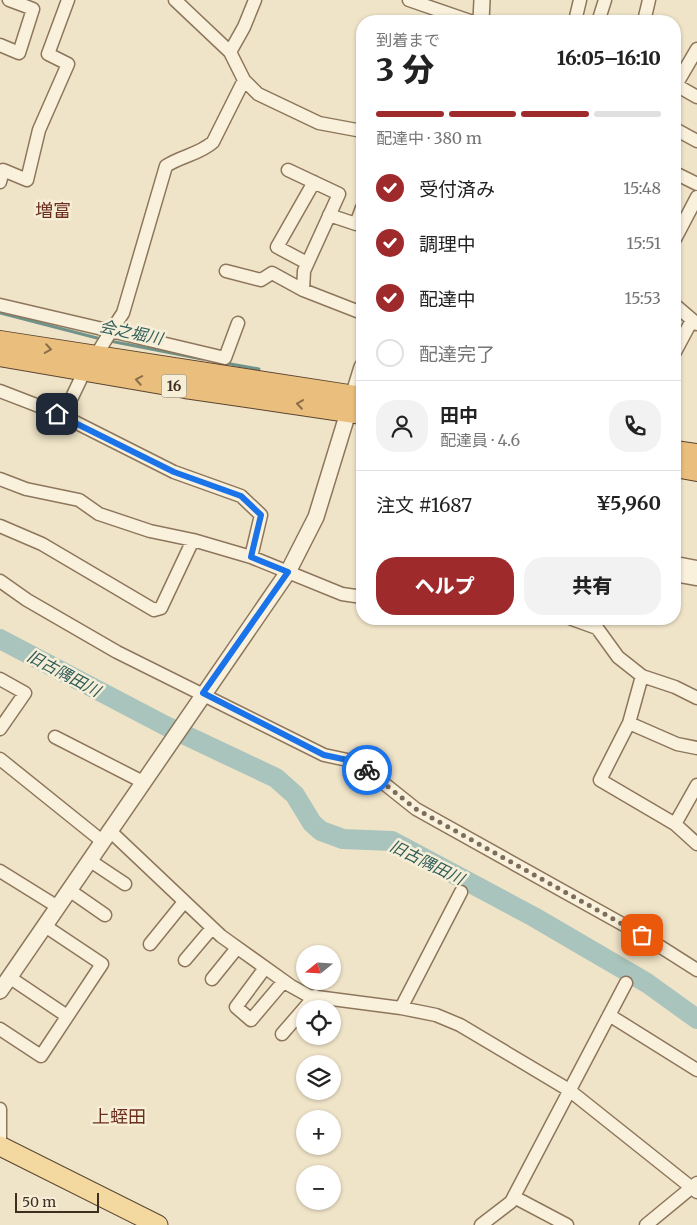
<!DOCTYPE html>
<html lang="ja">
<meta charset="utf-8">
<style>
body{margin:0;font-family:Merriweather,"Noto Sans JP",serif;background:#f2f2f2;color:#222;height:100vh;display:flex;flex-direction:column;font-size:19px;white-space:nowrap}
*{box-sizing:border-box;margin:0}
p{font-size:16px;color:#767676}
.icon{flex:none;width:28px;height:28px;fill:none;stroke:currentColor;stroke-width:2;stroke-linecap:round;stroke-linejoin:round}
.map{position:relative;flex:1;overflow:hidden}
.panel{position:absolute;left:356px;top:15px;width:325px;height:610px;display:flex;flex-direction:column;background:#fff;border-radius:20px;box-shadow:0 1px 4px #0004}
.panel>*{flex:none}
.needle{width:32px;rotate:252deg}
.tools{position:absolute;left:296px;top:945px;display:grid;gap:10px}
.tools a{display:grid;place-items:center;width:45px;height:45px;border-radius:50%;background:#fff;box-shadow:0 1px 4px #0004;font-size:25px}
.scale{position:absolute;left:15px;bottom:12px;width:84px;box-sizing:border-box;padding-left:5px;border:2px solid #3d2e20;border-top:0;font-size:14px;line-height:18px;white-space:nowrap;color:#3d2e20;-webkit-text-stroke:4px #f7eed8;paint-order:stroke}
.pin{position:absolute;display:grid;place-items:center;width:42px;height:42px;color:#fff;margin:-21px;border-radius:10px;box-shadow:0 2px 8px #0006}
.courier{position:absolute;display:grid;place-items:center;width:50px;height:50px;margin:-25px;border:4px solid #1a73e8;border-radius:50%;background:#fff;color:#222;box-shadow:0 1px 6px #0007}
.summary em{font-style:normal;font-weight:800}
.summary div{display:flex;flex-direction:column-reverse}
.summary{display:flex;align-items:center;justify-content:space-between;height:85px;padding:0 20px}
h1{font-size:32px;font-weight:800;line-height:38px}
.bar{display:grid;grid-template-columns:repeat(4,1fr);gap:8px 5px;align-content:center;height:60px;padding:0 20px}
.bar i{height:6px;border-radius:4px;background:#e0e0e0}
.bar .selected{background:#9e2a2b}
.bar p{grid-column:span 4}
.line{display:flex;align-items:center;gap:12px;padding:0 20px;border-top:1px solid #e0e0e0}
.line div{flex:1}
.round{display:grid;place-items:center;flex:none;width:52px;height:52px;border-radius:20px;background:#f2f2f2}
ol{padding:0 20px;list-style:none}
li{display:flex;align-items:center;gap:15px;height:55px}
li p{margin-inline-start:auto}
li .icon{padding:5px;border-radius:50%;background:#9e2a2b;color:#fff;stroke-width:4}
li:last-child{color:#767676}
li i{width:28px;height:28px;border:2px solid #e0e0e0;border-radius:50%}
.action{display:flex;gap:10px;margin-top:auto;padding:10px 20px}
.action a{flex:1;height:58px;border-radius:20px;background:#9e2a2b;color:#fff;font-size:20px;font-weight:800;line-height:58px;text-align:center}
.action a+a{background:#f2f2f2;color:#222}
.map>svg:first-child{display:block}
</style>
<div class="map">
<svg width="697" height="1225" viewBox="0 0 697 1225">
<rect width="100%" height="100%" fill="#f0e4c8"/>
<g fill="none" stroke-linecap="round" stroke-linejoin="round">
<path stroke="#6f938a" stroke-width="3" d="M0 313 101 339
M110 341 202 359
M225 363 259 369"/>
<path stroke="#a9c4bc" stroke-width="20" d="M0 639 166 726 276 778 295 795 312 823 321 831 343 839 392 841 534 917 647 983 697 1019"/>
<defs>
<path id="minor" d="M175 0 230 52 244 80 258 94 319 123 362 131
M409 0 470 21
M599 19 605 0
M575 21 580 0
M644 21 649 0
M0 45 19 53 33 9 9 0
M697 49 676 85 697 97
M230 52 244 27 255 0
M675 129 697 141
M288 170 339 194 304 271 303 290
M675 173 697 184
M0 182 3 170 27 180 39 130 68 64 48 54 68 0
M329 215 356 224 362 208
M675 239 697 197
M307 263 277 247 314 182
M226 271 261 280 272 273 303 290 362 313
M0 305 111 331 123 313 166 166C181 156 200 154 213 142L244 80
M675 305 697 324
M675 352 692 320
M95 357 111 331 225 358 238 323
M0 391 57 413 174 472 241 496 261 515 251 557
M63 416 85 370
M0 479 26 489 79 500 99 514 150 531 193 540 251 557 342 594 362 597
M0 526 42 544 154 610 161 608 193 540
M675 563 697 567
M675 575 697 579
M0 581 27 600 117 652 324 755 357 762 416 809 642 935 697 970
M572 619 597 628 618 657 642 676 675 687 697 698
M642 676 629 723 600 780 675 824 697 844
M0 679 25 693 0 729
M629 723 677 744 697 748
M55 737 143 782
M0 759 102 841
M675 824 697 785
M109 830 221 936 291 986 309 996 401 1008 436 1015 460 1025 569 1090 697 1192
M89 860 125 884
M0 871 58 907
M69 890 105 915
M150 944 184 902
M185 960 212 928
M265 968 236 1007 251 1020 284 981
M9 977 67 1016
M212 979 237 948
M401 1008 461 892
M609 1015 697 1070
M0 1029 41 1056 102 964 45 926
M282 1034 315 996
M0 1109V1146
M514 1197 567 1225
M481 1225 511 1202 626 983
M646 1225 697 1183"/>
<path id="tertiary" d="M481 21 482 0
M0 991 288 572 316 517 362 367"/>
<path id="primary" d="M0 1146 158 1225"/>
<path id="trunk" d="M0 341 362 397
M0 356 185 388 362 414
M675 451 697 454
M675 467 697 471"/>
</defs>
<use href="#minor" stroke="#8d765c" stroke-width="15"/>
<use href="#tertiary" stroke="#8d765c" stroke-width="18"/>
<use href="#primary" stroke="#5b4430" stroke-width="21"/>
<use href="#trunk" stroke="#5b4430" stroke-width="22"/>
<use href="#minor" stroke="#faf1dc" stroke-width="12"/>
<use href="#tertiary" stroke="#faf1dc" stroke-width="15"/>
<use href="#primary" stroke="#f3d9a0" stroke-width="19"/>
<use href="#trunk" stroke="#eabe7c" stroke-width="20"/>
</g>
<defs><path id="oneway-chevron" d="M-2-3.5L2.5 0L-2 3.5" fill="none" stroke-width="1.6" stroke-linecap="round" stroke-linejoin="round" transform="scale(1.25)"/></defs>
<g stroke="#8b6f49">
<use href="#oneway-chevron" transform="translate(48 349) rotate(9)"/>
<use href="#oneway-chevron" transform="translate(139 380) rotate(-170)"/>
<use href="#oneway-chevron" transform="translate(300 404) rotate(-172)"/>
</g>
<g fill="none" stroke-linecap="round" stroke-linejoin="round">
<path stroke="#7c6e5b" stroke-width="5" stroke-dasharray="0 9" d="M367 770 416 809 642 935"/>
<path stroke="#1a73e8" stroke-width="6" d="M57 414 174 472 241 496 261 515 251 557 288 572 203 693 324 755 357 762 367 770"/>
</g>
<g text-anchor="middle" dominant-baseline="central" stroke-width="5" stroke-linejoin="round" paint-order="stroke">
<rect fill="#f7eed8" stroke="#756857" stroke-width="1" x="161.5" y="374.5" width="25" height="23" rx="4"/>
<g font-size="14" font-weight="bold" fill="#3d2e20">
<text x="174" y="386">16</text>
</g>
<g font-size="16" font-style="italic" fill="#2f5d5a" stroke="#f7eed8">
<text transform="translate(131 332) rotate(12)">会之堀川</text>
<text transform="translate(64 673) rotate(28)">旧古隅田川</text>
<text transform="translate(427 862) rotate(26)">旧古隅田川</text>
</g>
<g font-size="18" fill="#6b2e1e" stroke="#f7eed8">
<text x="53" y="210">増富</text>
<text x="119" y="1116">上蛭田</text>
</g>
</g>
</svg>
<div class="tools">
<a><svg class="needle" viewBox="-14 -14 28 28"><path d="M0-13l5 13h-10z" fill="#e53935"/><path d="M0 13l5-13h-10z" fill="#767676"/></svg></a>
<a><svg class="icon" aria-label="locate" viewBox="0 0 24 24"><circle cx="12" cy="12" r="6"/><path d="M12 2v4M12 18v4M2 12h4M18 12h4"/></svg></a>
<a><svg class="icon" aria-label="layers" viewBox="0 0 24 24"><path d="M12 4l9 5-9 5-9-5zM3 14l9 5 9-5"/></svg></a>
<a>+</a>
<a>−</a>
</div>
<div class="scale">50 m</div>
<div class="pin" style="left:642px;top:935px;background:#ea580c"><svg class="icon" aria-label="bag" viewBox="0 0 24 24"><path d="M5 8h14l-1 12H6zM9 8a3 3 0 0 1 6 0"/></svg></div>
<div class="pin" style="left:57px;top:414px;background:#1f2937"><svg class="icon" aria-label="home" viewBox="0 0 24 24"><path d="M3 11l9-7 9 7M6 9v11h12V9"/></svg></div>
<div class="courier" style="left:367px;top:770px"><svg class="icon" aria-label="bike" viewBox="0 0 24 24"><circle cx="6" cy="16" r="4"/><circle cx="18" cy="16" r="4"/><path d="M6 16l4-8h5l3 8M10 8l3 8H6M13 5h3"/></svg></div>
<section class="panel">
<div class="summary"><div><h1>3 分</h1><p>到着まで</p></div><em>16:05–16:10</em></div>
<div class="bar"><i class="selected"></i><i class="selected"></i><i class="selected"></i><i></i><p>配達中 · 380 m</p></div>
<ol>
<li><svg class="icon" aria-label="check" viewBox="0 0 24 24"><path d="M5 12l5 5 9-10"/></svg>受付済み<p>15:48</p></li>
<li><svg class="icon" aria-label="check" viewBox="0 0 24 24"><path d="M5 12l5 5 9-10"/></svg>調理中<p>15:51</p></li>
<li><svg class="icon" aria-label="check" viewBox="0 0 24 24"><path d="M5 12l5 5 9-10"/></svg>配達中<p>15:53</p></li>
<li><i></i>配達完了</li>
</ol>
<div class="line" style="height:90px"><a class="round"><svg class="icon" aria-label="person" viewBox="0 0 24 24"><circle cx="12" cy="8" r="4"/><path d="M4 21q1-7 8-7t8 7"/></svg></a><div><b>田中</b><p>配達員 · 4.6</p></div><a class="round"><svg class="icon" aria-label="phone" viewBox="0 0 24 24"><path d="M5 4h4l2 5-3 2q2 4 5 5l2-3 5 2v4C11 20 4 13 5 4z"/></svg></a></div>
<div class="line" style="height:65px"><div>注文 #1687</div><b>¥5,960</b></div>
<div class="action"><a>ヘルプ</a><a>共有</a></div>
</section>
</div>
